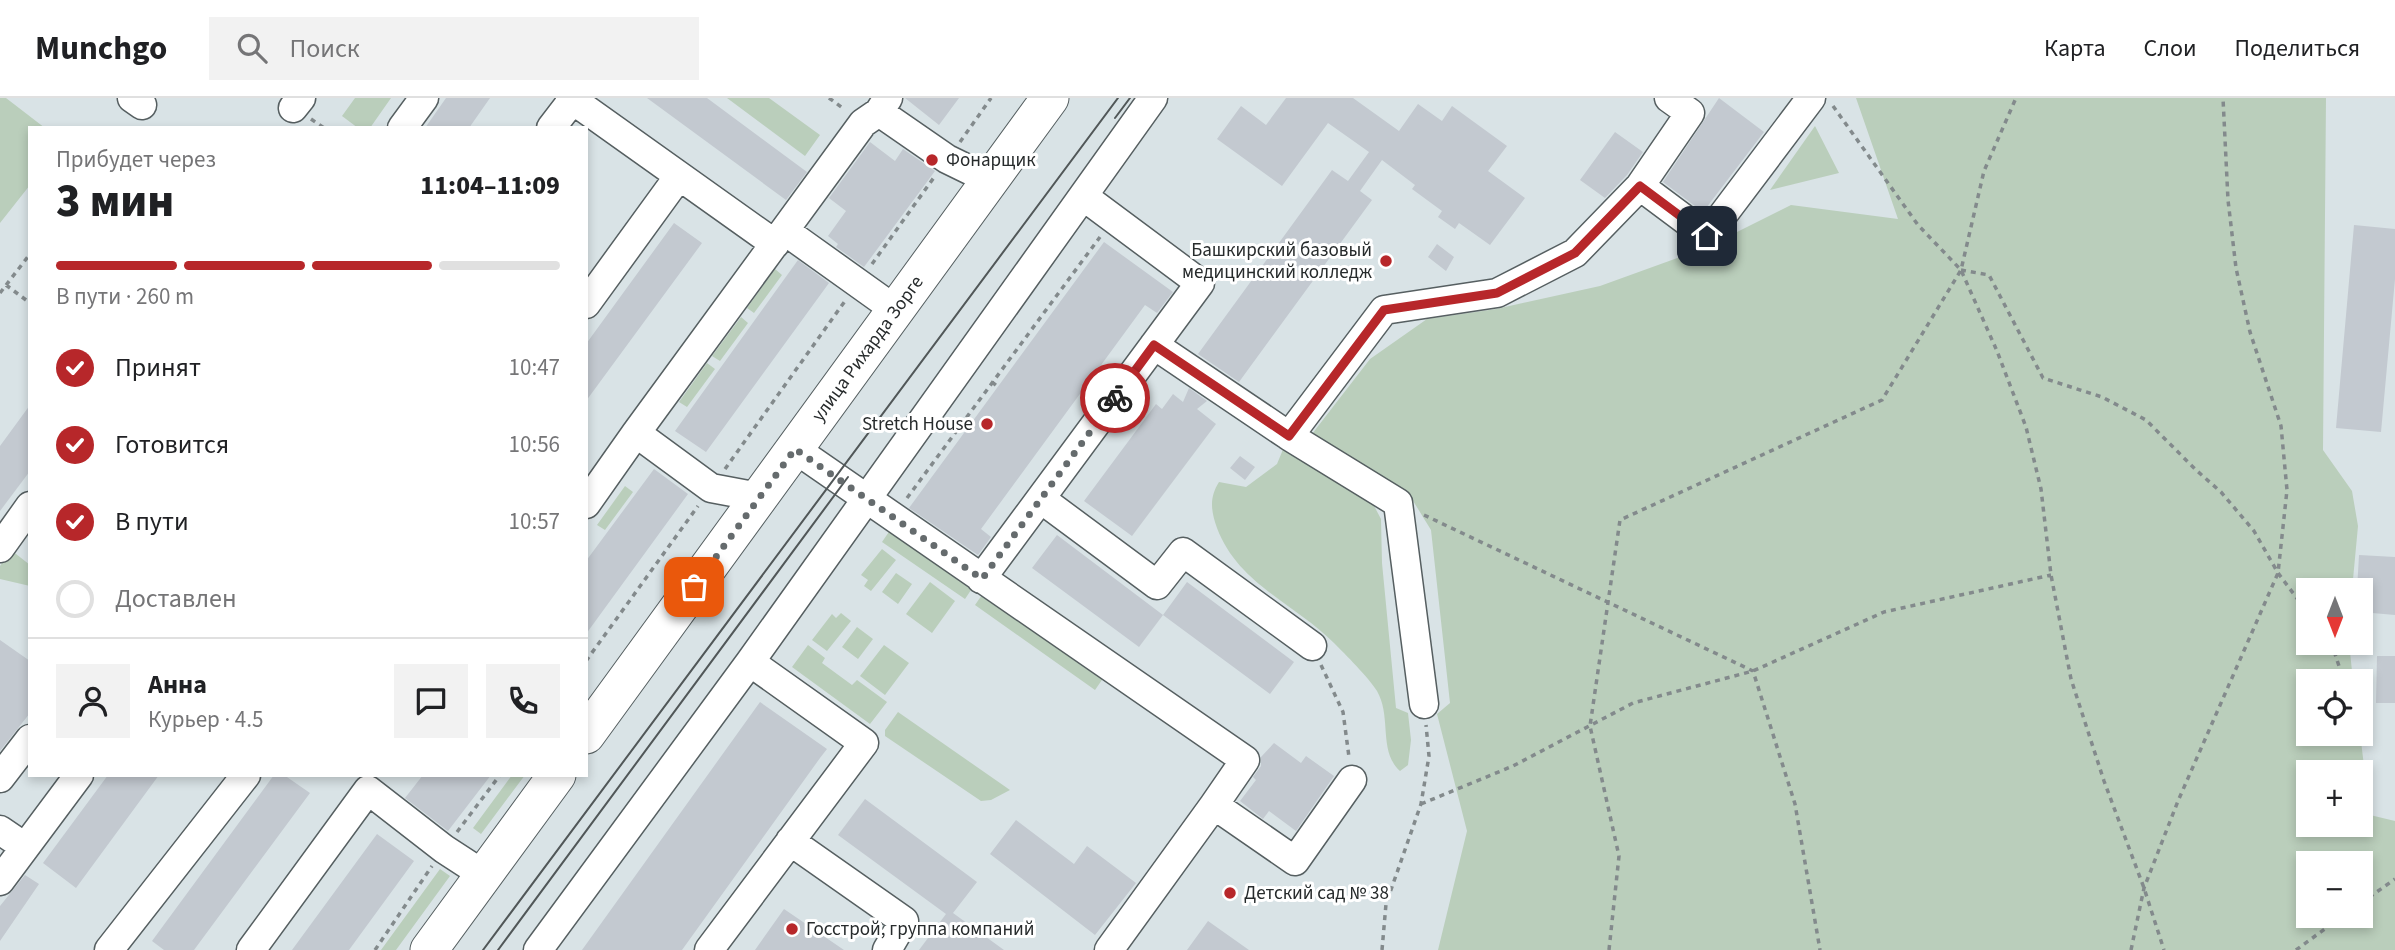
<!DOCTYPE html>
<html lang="ru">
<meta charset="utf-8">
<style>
body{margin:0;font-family:"Source Sans 3",sans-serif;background:#f2f2f2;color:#202124;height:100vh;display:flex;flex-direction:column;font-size:26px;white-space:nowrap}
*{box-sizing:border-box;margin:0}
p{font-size:23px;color:#757577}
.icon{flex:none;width:38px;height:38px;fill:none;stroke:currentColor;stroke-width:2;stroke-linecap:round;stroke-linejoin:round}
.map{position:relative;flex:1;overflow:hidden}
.details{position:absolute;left:28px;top:28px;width:560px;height:651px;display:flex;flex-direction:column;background:#fff;border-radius:0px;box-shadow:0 4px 10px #0003}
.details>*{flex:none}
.needle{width:46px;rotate:180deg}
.buttons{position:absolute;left:2296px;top:480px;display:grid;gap:14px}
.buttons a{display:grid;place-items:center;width:77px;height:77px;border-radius:0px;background:#fff;box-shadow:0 4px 10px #0003;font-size:35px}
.pin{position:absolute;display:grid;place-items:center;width:60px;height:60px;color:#fff;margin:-30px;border-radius:14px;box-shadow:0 4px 10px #0006}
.courier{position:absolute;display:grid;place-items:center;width:70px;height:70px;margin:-35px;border:5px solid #b7272a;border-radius:50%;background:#fff;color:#222;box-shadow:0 2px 9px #0007}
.summary em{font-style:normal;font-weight:800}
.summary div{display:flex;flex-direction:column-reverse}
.summary{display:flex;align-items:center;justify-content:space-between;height:119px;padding:0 28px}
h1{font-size:46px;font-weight:800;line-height:52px}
.bar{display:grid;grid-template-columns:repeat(4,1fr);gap:10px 7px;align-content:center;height:84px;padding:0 28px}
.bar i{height:9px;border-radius:5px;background:#e0e0e0}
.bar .selected{background:#b7272a}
.bar p{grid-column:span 4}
.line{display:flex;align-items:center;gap:18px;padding:0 28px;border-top:2px solid #e0e0e0}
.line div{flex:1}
.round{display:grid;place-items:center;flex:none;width:74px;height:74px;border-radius:0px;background:#f2f2f2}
ol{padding:0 28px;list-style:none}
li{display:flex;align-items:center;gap:21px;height:77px}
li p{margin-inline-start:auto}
li .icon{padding:7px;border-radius:50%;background:#b7272a;color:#fff;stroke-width:4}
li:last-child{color:#757577}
li i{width:38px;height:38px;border:4px solid #e0e0e0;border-radius:50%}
header{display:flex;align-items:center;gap:42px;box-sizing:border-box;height:98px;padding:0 35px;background:#fff;border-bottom:2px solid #e0e0e0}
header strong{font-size:33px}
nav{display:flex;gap:38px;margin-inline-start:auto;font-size:24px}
.search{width:490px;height:63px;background:#f2f2f2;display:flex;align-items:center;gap:18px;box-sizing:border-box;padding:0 24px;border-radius:0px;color:#757577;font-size:26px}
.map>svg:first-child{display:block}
</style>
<header>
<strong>Munchgo</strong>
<div class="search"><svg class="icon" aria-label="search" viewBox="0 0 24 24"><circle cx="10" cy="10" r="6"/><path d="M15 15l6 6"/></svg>Поиск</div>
<nav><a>Карта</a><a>Слои</a><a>Поделиться</a></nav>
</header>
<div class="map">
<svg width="2395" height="852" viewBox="0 0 2395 852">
<rect width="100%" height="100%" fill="#d9e3e6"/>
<path fill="#bacebb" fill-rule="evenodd" d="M0 0H6L45 30H30V87L0 125Z
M355 0H391L370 30H358L342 18Z
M727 0H769L820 37 805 58Z
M1856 0H2326L2323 352 2352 393 2358 428 2352 492H2308V544H2349L2353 583H2308V635H2360L2370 717 2395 723V852H1438L1467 733 1437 616 1450 605 1431 432 1407 393 1312 336 1370 261 1427 221 1496 211 1600 188 1705 150 1791 107 1898 121ZM2308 674H2361V726H2308ZM2308 765H2361V817H2308Z
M1815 28 1839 75 1770 92Z
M775 171 782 177 754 215 747 210Z
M741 219 748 225 720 263 712 258Z
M707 265 715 271 687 309 679 304Z
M1284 349 1372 404 1381 421 1382 465 1396 610 1408 615 1411 642 1408 667 1400 673C1378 653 1392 619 1377 593 1369 580 1345 556 1334 545 1294 505 1238 486 1217 430 1211 413 1209 400 1219 384L1246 389 1277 366Z
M625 388 633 394 605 432 597 427Z
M895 425 977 483 965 501 882 444Z
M882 451 896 462 871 493 864 488 868 482 861 477Z
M11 452 30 467V488L0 481V468Z
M896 475 912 486 898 506 882 494Z
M930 484 955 503 932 535 906 516Z
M984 494 1104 579 1095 592 975 507Z
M841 515 851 523 827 553 812 542 832 516 836 520Z
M857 529 873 541 858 561 842 549Z
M808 547 825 560 822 565 852 587 857 582 887 604 870 626 792 569Z
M884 547 909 565 885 597 860 578Z
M898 614 1010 692 991 702 981 703 885 638V632Z
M512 677H525L481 736 473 730Z
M440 771 450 778 396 852H381Z"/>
<path fill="#c3c9d0" d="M446 0H490L469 30H425Z
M647 0H707L807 74 786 102Z
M905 0H959L939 27Z
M1286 0H1353L1399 33 1418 6 1442 23 1452 8 1507 48 1488 73 1525 100 1490 147 1459 125 1455 131 1438 119 1442 113 1412 91 1415 87 1382 62 1360 93 1372 102 1239 284 1198 256 1332 72 1348 83 1369 54 1328 25 1282 88 1217 41 1241 8 1266 27Z
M1719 0 1764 34 1703 114 1663 84Z
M1615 34 1643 54 1627 77 1605 100 1580 82Z
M870 44 895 63 903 51 935 73 864 169 836 149 838 146 828 138 846 113 829 100Z
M674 125 702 145 586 303V246Z
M2354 127 2395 131V181L2381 334 2336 330Z
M1104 144 1173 194 1157 215 1145 207 981 431 991 439 978 457 909 410Z
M1437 146 1454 159 1446 173 1428 159Z
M798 162 829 185 706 354 675 333Z
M1189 290 1207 303 1197 311 1216 326 1132 438 1084 403 1156 306 1162 311 1173 296 1183 304Z
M30 307V373L0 413V348Z
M1240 358 1255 369 1245 382 1230 370Z
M654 371 688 396 586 536V463Z
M1057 437 1163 517 1139 549 1032 470Z
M2359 457 2395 459V517L2361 514V492H2357Z
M1187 484 1294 564 1270 596 1163 517Z
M0 542 30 563V615L0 653Z
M2377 558H2395V605H2376Z
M760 604 827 651 820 660 682 852H582Z
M1274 645 1301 665 1306 658 1334 678 1296 733 1269 713 1263 721 1240 703 1256 682 1253 679 1261 668V659Z
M108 677H159L76 790 43 765Z
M274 677H284L310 695 194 852H164L152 843Z
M423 677H491L448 733 405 700Z
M865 701 977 784 953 815 1004 852H919L946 816 838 737Z
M1016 722 1074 766 1087 748 1136 785 1095 837 990 756Z
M377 736 414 763 349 852H292Z
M25 777 39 786 0 843V808Z
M784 811 844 852H755Z
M1208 823 1249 852H1187Z"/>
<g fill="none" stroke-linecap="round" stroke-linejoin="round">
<defs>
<path id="minor" d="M132 0 142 7
M570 0 775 146
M1669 0 1690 15 1640 88 1707 138 1811 0
M293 10 301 0
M879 14 947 61 990 82
M402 30 424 0
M551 30 574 0
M785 133 897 213
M586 206 679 78
M1154 247 1289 338 1398 405 1424 606
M636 335 711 390 759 399
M1289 338 1384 212 1497 195 1575 155 1640 88
M795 351 1245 662 1214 707
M1041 401 1157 487 1183 454 1312 548
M586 406 636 335 863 25 879 14 888 0
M0 450 30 408
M981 481 1200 185 1083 98
M0 680 30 641
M0 732 25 749
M790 743 904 823 887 852
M0 783 79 677
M109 852 246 677
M251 852 368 692 444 751 484 777
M538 852 750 564 1153 0
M709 852 864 645 750 564
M1109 852 1214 707 1295 763 1352 682"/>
<g id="major">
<path id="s1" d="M586 637 1050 0"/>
<path d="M429 852 557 677"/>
</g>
</defs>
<use href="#minor" stroke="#565f61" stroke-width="31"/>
<use href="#major" stroke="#565f61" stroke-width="39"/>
<path stroke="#838a8c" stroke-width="3.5" stroke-dasharray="5 5" stroke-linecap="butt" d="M829 0 844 11
M1833 8 1918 127 1961 172 1997 253 2026 329 2041 391 2051 477 2071 581 2104 683 2144 790 2164 852
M311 21 324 30
M960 44 991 0
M872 166 935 78
M1961 172 1989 177 2043 280 2102 299 2146 322 2196 372 2221 394 2254 433 2278 475 2308 515
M6 187 30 205
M0 195 30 156
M992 284 998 289
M725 371 845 203
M907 400 1100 139
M1424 417 1753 573 1795 706 1820 852
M2331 544 2344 583
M586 563 698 408
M1321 567 1343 614 1349 659
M1421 706 1513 668 1633 605 1753 573 1884 514 2051 477
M457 734 500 677
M2361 805 2395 781
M375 852 432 768
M1382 852 1386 806 1421 706 1429 658 1426 627
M1609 852 1619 758 1590 628 1620 422 1882 302 1961 172 1984 73 2016 0
M2131 852 2144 790 2178 703 2278 475 2287 392 2281 328 2250 234 2236 170 2228 102 2223 0
M2296 852 2344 817"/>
<use href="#minor" stroke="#fff" stroke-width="28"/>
<use href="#major" stroke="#fff" stroke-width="37"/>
<path stroke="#515758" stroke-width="2" d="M1115 20 1130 0
M483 852 1118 0
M498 852 848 379"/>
</g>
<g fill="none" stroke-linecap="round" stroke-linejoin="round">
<path stroke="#656b6d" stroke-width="7" stroke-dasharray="0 12.6" d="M694 489 795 351 982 481 1115 300"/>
<path stroke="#b7272a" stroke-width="9" d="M1115 300 1154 247 1289 338 1384 212 1497 195 1575 155 1640 88 1707 138"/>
</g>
<g fill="#b7272a" stroke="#fff" stroke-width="2.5">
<circle cx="932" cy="62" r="7"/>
<circle cx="1386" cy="163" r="7"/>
<circle cx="987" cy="326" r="7"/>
<circle cx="1230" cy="795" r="7"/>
<circle cx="792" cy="831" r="7"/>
</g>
<g text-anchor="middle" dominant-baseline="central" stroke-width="6" stroke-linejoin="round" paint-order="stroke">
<g font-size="19" fill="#272b2c" stroke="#fff" text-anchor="start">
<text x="946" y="62">Фонарщик</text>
<text x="1372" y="152" text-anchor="end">Башкирский базовый<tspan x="1372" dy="22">медицинский колледж</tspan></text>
<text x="973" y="326" text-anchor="end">Stretch House</text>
<text x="1244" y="795">Детский сад № 38</text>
<text x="806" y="831">Госстрой, группа компаний</text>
</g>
<g font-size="19" fill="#272b2c" stroke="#fff">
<text stroke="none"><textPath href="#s1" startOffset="478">улица Рихарда Зорге</textPath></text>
</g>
</g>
</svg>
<div class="buttons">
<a><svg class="needle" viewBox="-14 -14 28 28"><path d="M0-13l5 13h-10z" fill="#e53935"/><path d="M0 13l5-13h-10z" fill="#757577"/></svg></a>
<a><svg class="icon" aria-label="locate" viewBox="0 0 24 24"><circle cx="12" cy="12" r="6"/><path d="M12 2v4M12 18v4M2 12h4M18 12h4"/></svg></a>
<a>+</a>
<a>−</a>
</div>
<div class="pin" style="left:694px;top:489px;background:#ea580c"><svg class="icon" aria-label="bag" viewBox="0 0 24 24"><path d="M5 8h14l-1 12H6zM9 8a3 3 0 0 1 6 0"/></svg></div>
<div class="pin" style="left:1707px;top:138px;background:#1f2937"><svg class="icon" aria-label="home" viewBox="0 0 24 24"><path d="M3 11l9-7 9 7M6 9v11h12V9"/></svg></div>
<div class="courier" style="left:1115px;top:300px"><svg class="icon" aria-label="bike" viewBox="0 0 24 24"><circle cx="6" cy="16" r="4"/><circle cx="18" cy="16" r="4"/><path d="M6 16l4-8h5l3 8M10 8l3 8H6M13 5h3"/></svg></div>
<section class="details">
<div class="summary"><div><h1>3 мин</h1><p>Прибудет через</p></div><em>11:04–11:09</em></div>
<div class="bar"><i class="selected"></i><i class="selected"></i><i class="selected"></i><i></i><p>В пути · 260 m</p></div>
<ol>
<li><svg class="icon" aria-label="check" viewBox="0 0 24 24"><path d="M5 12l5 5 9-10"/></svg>Принят<p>10:47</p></li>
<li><svg class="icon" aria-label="check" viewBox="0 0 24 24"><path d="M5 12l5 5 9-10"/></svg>Готовится<p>10:56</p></li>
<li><svg class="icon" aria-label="check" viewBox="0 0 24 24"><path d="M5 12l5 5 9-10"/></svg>В пути<p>10:57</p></li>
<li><i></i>Доставлен</li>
</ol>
<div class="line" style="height:126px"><a class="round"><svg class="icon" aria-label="person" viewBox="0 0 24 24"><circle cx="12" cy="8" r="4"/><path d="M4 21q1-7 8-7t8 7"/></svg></a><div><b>Анна</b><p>Курьер · 4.5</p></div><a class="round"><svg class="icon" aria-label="chat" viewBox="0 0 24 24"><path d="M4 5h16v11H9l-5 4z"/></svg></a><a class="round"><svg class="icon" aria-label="phone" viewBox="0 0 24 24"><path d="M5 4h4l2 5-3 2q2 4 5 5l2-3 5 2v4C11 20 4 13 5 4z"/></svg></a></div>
</section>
</div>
